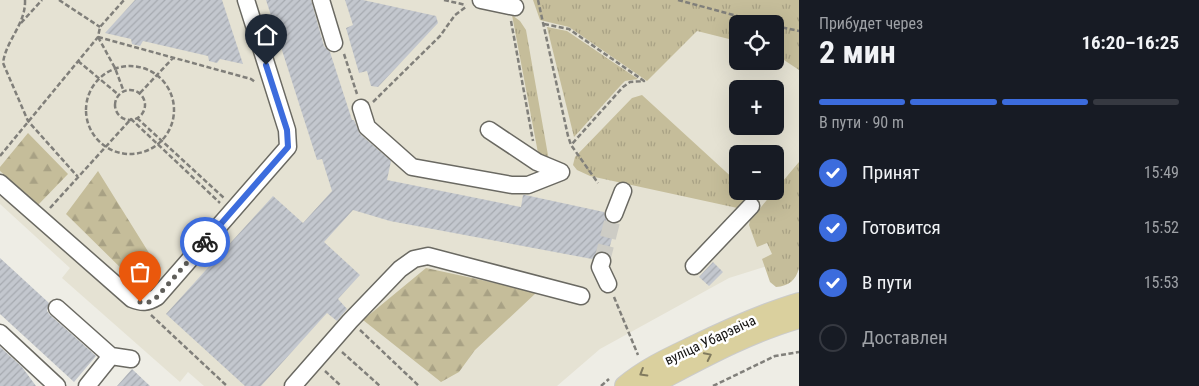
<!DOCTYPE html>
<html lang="ru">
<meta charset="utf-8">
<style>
body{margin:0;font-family:"Roboto Condensed",sans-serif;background:#20242c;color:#f1f3f6;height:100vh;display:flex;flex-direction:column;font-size:19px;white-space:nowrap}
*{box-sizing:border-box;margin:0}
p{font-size:16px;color:#9ea1a6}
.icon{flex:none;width:28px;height:28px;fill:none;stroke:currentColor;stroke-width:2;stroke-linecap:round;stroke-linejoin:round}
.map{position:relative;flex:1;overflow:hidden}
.details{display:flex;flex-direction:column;background:#171b24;width:400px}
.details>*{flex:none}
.fabs{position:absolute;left:729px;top:15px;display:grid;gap:10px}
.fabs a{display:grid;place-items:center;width:55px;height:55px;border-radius:8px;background:#171b24;box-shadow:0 5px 20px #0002;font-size:25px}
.pin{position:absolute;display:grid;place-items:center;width:42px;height:42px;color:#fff;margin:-51px -21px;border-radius:50% 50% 50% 0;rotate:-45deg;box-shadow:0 0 5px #0007}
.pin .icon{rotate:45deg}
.courier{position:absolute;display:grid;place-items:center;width:50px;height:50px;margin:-25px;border:4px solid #3c6cdd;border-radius:50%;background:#fff;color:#222;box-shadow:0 1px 6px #0007}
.headline em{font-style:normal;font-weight:700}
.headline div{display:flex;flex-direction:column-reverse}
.headline{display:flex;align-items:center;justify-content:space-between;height:85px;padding:0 20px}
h1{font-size:32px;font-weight:700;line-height:38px}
.bar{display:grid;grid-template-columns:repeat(4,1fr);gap:8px 5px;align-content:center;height:60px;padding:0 20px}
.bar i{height:6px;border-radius:4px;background:#363941}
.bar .on{background:#3c6cdd}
.bar p{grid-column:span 4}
ol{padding:0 20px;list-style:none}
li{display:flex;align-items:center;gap:15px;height:55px}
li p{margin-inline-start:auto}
li .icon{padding:5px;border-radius:50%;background:#3c6cdd;color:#fff;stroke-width:4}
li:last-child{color:#9ea1a6}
li i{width:28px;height:28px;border:2px solid #363941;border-radius:50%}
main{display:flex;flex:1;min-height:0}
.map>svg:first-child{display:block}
</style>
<main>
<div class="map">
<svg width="799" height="386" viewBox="0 0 799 386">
<defs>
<pattern id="grass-tufts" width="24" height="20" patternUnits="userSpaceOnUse" patternTransform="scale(1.25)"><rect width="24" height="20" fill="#c5bd9a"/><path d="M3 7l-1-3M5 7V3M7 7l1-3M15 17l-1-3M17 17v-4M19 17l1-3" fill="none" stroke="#a8a184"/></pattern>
<pattern id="forest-firs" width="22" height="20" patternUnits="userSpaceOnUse" patternTransform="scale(1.25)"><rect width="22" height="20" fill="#c5bd9a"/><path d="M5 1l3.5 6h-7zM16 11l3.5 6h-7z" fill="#a8a184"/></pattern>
<pattern id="building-hatch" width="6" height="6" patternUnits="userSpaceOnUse" patternTransform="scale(1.25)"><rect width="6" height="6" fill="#c3c7ce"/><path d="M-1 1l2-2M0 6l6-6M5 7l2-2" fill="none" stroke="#a6aab0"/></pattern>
</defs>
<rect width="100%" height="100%" fill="#eeede5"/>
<path fill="#e5e2d3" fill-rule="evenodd" d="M0 0H649L738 24V61H775V34L799 40V256L729 278 600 349 557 386H204L188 372 180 382 62 278 70 268 0 204ZM738 89H775V126H738ZM738 154H775V191H738Z"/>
<path fill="url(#grass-tufts)" d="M533 0H799V70L775 54V24H738L737 41 697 31 647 81 569 27 540 20Z
M512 15 520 21 526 30 549 161 538 153Z
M547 27 567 31 638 79 625 81 621 85 574 137Z
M642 95 737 182 738 191 748 192 750 202 742 209 590 176 577 170 573 165 575 157 632 98Z
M799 162V268C796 280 789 286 776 287L770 282 762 259 772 254 767 243 757 247 749 225 750 220Z"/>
<path fill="url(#forest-firs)" d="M28 133 68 174 38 205 0 171V167Z
M98 171 154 261 133 280 66 214Z
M426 268 537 292 475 350 459 372 441 382 363 320Z"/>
<path fill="url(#building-hatch)" d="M135 0H222L243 64 220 59 217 63 209 61 208 56 143 41 140 46 132 44 131 39 105 33Z
M266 0H311L324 46 330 52 352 120H354L360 134 391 161 387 180 521 207 523 195H525L604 212 607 221 616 224 608 253 600 251 592 259 390 221 353 210 324 242 360 275 338 299 347 309 337 321 327 313 261 386H245L166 314 273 196 303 223 332 191 322 159 317 160Z
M345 0H363L436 16 438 23 378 87 371 86 367 71 359 73 346 28 353 25Z
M0 258 49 303 47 311 50 315 96 356 74 382 0 314Z
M713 262 723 272 709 286 699 277Z
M0 347 22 367 36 386H0Z
M132 369 150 386H117Z"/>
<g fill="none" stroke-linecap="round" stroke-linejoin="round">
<path stroke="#cdccc5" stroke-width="16" stroke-dasharray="16 8" stroke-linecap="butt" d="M602 261 614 214"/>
<defs>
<path id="minor" d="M321 0 334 43
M481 0 515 7
M361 108 367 127 412 167 512 185H528L561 172
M489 130 537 162 561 172
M0 183 132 299C142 303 147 303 157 297L288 147 287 130 246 0
M614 214 623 191
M602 261 600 267 608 284
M694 266 751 206
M57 308 111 356 131 359
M0 333 57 386
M87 386 111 356
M293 386 350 321 400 269 414 259 428 256 581 296"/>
<path id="major" d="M625 386C645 369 669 358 692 347 727 330 762 314 799 303
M649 386C697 361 746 333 799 318"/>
</defs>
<use href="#minor" stroke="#6a6962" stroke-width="19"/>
<use href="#major" stroke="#cbcbca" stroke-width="22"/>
<path stroke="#807f7a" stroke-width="2.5" stroke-dasharray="5 2.5" stroke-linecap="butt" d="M25 0C26 24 6 40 3 63L28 121 78 177
M59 0 100 27
M444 0 466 5
M538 0 568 136 571 145 598 183
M678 0 767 24
M511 21 533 141
M21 23 42 0
M544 24 569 29 644 81 630 82 623 87 571 145
M775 26 799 31
M98 37 251 79 255 82
M98 37 115 68 124 92
M344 54 357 94
M78 61 119 95
M86 110a44 44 0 1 1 88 0a44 44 0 1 1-88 0Z
M115 105a15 15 0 1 1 30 0a15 15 0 1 1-30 0Z
M140 93 173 58
M373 102 440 36 455 15 467 6
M137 118 224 198
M0 156 98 37 100 27 124 0
M50 208 131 119 220 203
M614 297 638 355
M151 315 227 386
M360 330 419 386
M342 352 380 386
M325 371 341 386
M601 386 609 379
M713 386 775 356 799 352"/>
<use href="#minor" stroke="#fff" stroke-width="16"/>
<use href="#major" stroke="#dad09e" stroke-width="20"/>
</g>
<defs><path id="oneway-chevron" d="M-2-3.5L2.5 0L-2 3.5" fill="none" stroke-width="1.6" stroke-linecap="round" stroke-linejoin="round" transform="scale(1.25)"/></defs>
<g stroke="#807a5e">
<use href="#oneway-chevron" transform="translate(708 356) rotate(-26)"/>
<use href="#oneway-chevron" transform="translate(643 373) rotate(149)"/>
</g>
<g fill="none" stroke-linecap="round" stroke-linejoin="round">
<path stroke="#5f5e5a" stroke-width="5" stroke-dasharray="0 9" d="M140 302H149L157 297 205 242"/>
<path stroke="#3c6cdd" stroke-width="6" d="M205 242 288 147 287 130 266 65"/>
</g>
<g text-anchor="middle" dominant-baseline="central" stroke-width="5" stroke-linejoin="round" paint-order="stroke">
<g font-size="14" fill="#12110f" stroke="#fff">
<text transform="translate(710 340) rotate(-25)">вуліца Убарэвіча</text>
</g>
</g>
</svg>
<div class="fabs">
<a><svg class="icon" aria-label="locate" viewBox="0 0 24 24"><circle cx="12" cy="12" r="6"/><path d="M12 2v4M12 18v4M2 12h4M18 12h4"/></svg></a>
<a>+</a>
<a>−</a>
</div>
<div class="pin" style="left:140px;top:302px;background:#ea580c"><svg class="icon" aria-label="bag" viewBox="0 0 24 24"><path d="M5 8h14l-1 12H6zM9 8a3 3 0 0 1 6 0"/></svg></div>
<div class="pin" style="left:266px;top:65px;background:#1f2937"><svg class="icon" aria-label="home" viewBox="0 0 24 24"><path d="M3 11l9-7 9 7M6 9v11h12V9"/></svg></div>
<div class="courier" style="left:205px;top:242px"><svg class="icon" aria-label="bike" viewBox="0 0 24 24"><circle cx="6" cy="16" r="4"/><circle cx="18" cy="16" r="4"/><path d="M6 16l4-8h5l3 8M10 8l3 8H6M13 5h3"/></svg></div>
</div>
<section class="details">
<div class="headline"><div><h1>2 мин</h1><p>Прибудет через</p></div><em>16:20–16:25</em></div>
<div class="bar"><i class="on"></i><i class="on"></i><i class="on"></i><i></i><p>В пути · 90 m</p></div>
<ol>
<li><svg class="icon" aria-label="check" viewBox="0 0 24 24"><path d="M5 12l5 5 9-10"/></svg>Принят<p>15:49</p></li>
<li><svg class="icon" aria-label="check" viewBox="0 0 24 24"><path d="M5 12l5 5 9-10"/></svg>Готовится<p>15:52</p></li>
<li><svg class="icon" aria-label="check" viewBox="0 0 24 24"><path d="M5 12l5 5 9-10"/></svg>В пути<p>15:53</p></li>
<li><i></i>Доставлен</li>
</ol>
</section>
</main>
